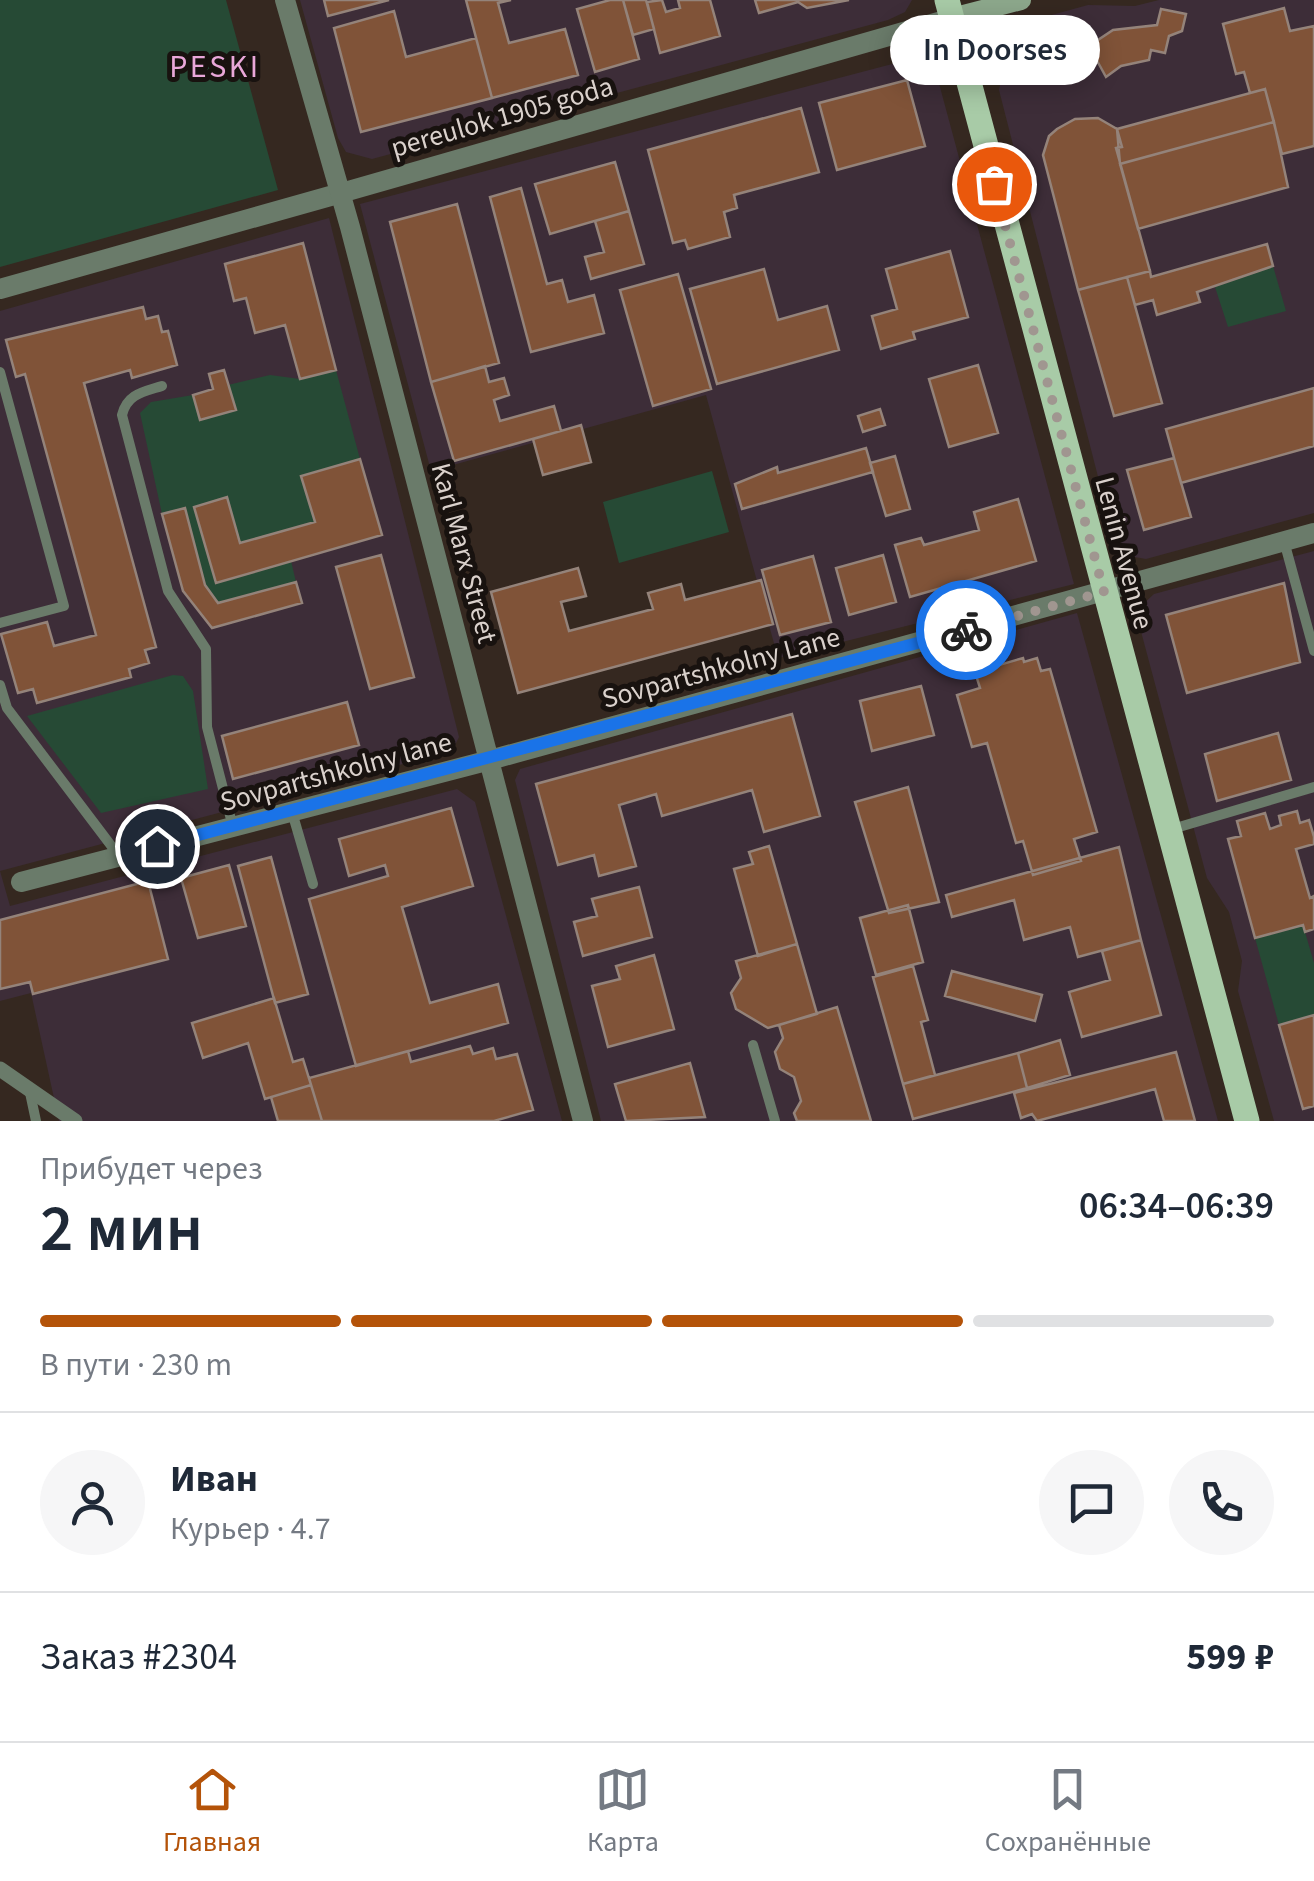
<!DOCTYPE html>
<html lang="ru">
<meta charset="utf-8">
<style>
body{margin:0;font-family:"Source Sans 3",sans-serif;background:#f6f6f7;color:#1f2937;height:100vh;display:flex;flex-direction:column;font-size:38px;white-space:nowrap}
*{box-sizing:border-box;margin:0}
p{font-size:32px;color:#747a83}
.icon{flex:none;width:55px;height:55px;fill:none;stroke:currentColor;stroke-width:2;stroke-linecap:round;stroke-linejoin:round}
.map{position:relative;height:1121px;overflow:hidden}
.panel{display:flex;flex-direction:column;background:#fff;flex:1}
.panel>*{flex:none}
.pin{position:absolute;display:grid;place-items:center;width:85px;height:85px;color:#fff;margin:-42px;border:5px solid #fff;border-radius:50%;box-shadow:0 2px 10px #0007}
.courier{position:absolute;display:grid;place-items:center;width:100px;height:100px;margin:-50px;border:8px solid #1a73e8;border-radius:50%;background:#fff;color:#222;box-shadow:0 2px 12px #0007}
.bubble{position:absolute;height:70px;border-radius:35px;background:#fff;box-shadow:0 5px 25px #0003;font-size:32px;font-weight:600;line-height:70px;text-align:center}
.summary em{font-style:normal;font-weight:600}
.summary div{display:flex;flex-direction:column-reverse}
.summary{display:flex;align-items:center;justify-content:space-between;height:170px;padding:0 40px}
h1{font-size:65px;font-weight:600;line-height:75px}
.bar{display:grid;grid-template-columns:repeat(4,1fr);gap:15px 10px;align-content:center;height:120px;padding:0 40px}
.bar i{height:12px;border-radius:8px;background:#e0e1e3}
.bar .active{background:#b45309}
.bar p{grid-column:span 4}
.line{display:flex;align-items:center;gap:25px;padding:0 40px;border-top:2px solid #e0e1e3}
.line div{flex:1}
.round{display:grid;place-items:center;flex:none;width:105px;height:105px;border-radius:52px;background:#f6f6f7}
.menu{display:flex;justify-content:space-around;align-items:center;height:140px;border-top:2px solid #e0e1e3;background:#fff;font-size:28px;color:#747a83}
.menu a{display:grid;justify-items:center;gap:5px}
.menu .active{color:#b45309}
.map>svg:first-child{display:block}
</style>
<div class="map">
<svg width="1314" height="1121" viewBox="0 0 1314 1121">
<rect width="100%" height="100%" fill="#352820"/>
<path fill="#3d2d38" d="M300 0H912L905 12 888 20 372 159 346 152 338 138Z
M1159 0H1314V513L1146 559 1129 556 1115 543 999 90 1003 71 1021 37 1048 16 1088 5 1135 6Z
M915 58 928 62 937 76 1074 584 778 658 706 395 431 471 360 204Z
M329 218 459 737 452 751 0 871 10 906 457 789 475 802 562 1121H59L31 993 0 1001V311Z
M1314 551V1121H1274L1238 991 1242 961 1229 912 1207 878 1139 624 1141 606 1154 594Z
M1077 613 1218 1121H601L515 780 520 769Z"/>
<path fill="#264a35" d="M0 0H226L278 190 0 267Z
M1273 266 1286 311 1228 327 1215 287Z
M336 370 360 459 302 476 315 522 240 543 216 582 291 561 296 582 218 603 205 585 185 509 162 514 140 413 151 402 193 395 200 420 228 385 270 375 300 379Z
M712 471 729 532 619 563 603 502Z
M173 675 183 676 193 691 208 789 101 813 27 716Z
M1303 925 1314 963V1015L1279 1025 1255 938Z"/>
<path fill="#805338" stroke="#94837a" stroke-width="2.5" d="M324 0H389L328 16Z
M466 0H511L498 3 509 43 565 29 578 75 492 98Z
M610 0H623L639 59 595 72 577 9Z
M623 0H646L654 29 633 35Z
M662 0 666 12 680 8 678 0H710L720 36 660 53 647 2Z
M755 0H849L807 8 798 2 759 13Z
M1284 8 1290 31 1314 26V146L1282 154 1265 89 1250 93 1244 72 1236 74 1223 24Z
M1161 9 1186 14 1182 31 1169 36 1165 53 1151 50 1149 60 1121 66 1106 77 1089 46 1113 30 1157 25Z
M394 11 406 57 476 38 492 98 361 132 334 28Z
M907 80 925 146 837 170 819 103Z
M1265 89 1274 122 1120 164 1117 129Z
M801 108 819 172 734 195 737 208 724 212 730 237 688 249 685 240 673 243 648 150Z
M1098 118 1117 129 1122 147 1116 148 1150 271 1078 290 1043 155 1049 136 1057 129 1075 119Z
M1274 122 1288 187 1138 229 1120 164Z
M615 162 629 211 550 234 535 184Z
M521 188 547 284 562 280 568 302 594 295 604 333 531 352 490 197Z
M457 204 499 363 431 382 390 222Z
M629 211 644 264 591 279 585 257 604 252 595 221Z
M303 243 336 370 300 379 285 325 255 333 246 298 234 301 225 264Z
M1267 244 1273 266 1197 292 1200 302 1157 315 1153 300 1135 305 1127 277 1150 271 1151 277Z
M950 251 968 317 913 332 915 339 881 349 872 316 897 309 886 269Z
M764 269 778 320 827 306 839 350 717 384 690 289Z
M678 274 711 389 653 406 620 290Z
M1127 277 1162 403 1114 416 1078 290Z
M143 307 146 319 158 316 162 332 168 331 177 365 132 378 130 370 84 383 156 647 145 650 149 663 129 669 131 677 37 703 33 689 18 693 1 634 47 622 54 646 96 635 25 374 16 377 6 340Z
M978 365 998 433 949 447 929 379Z
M485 366 489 382 504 378 509 395 494 400 500 421 554 406 561 431 454 461 431 382Z
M224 370 236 410 200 420 193 395 213 389 209 374Z
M1314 388V446L1181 483 1166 429Z
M880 409 885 425 863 432 858 416Z
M581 425 591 462 543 475 533 439Z
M866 448 873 472 742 509 735 484 777 467 778 473Z
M895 456 910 509 886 516 870 463Z
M1174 458 1191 517 1144 530 1127 470Z
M360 459 382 535 216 583 194 507 227 497 240 543 315 522 301 476Z
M1018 499 1036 561 910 597 895 545 921 538 924 545 979 530 974 512Z
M185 508 205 585 218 603 296 582 302 603 212 628 183 591 162 514Z
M381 555 414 677 370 689 336 567Z
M883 555 896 602 849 615 836 568Z
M813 556 831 622 780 635 762 570Z
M578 568 586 596 561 602 569 631 653 609 648 593 681 584 685 600 761 580 773 624 518 693 491 592Z
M1284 583 1300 662 1187 693 1166 615Z
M1023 658 1024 662 1037 658 1041 671 1050 669 1097 832 1074 839 1081 861 1033 875 1023 841 1016 843 987 743 972 747 957 695 980 688 975 672Z
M921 686 934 735 872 751 860 701Z
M347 702 359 745 233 779 222 736Z
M792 714 820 816 764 832 752 790 662 816 656 794 619 805 636 866 599 876 594 855 558 865 536 784Z
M1278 733 1291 780 1217 801 1205 754Z
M908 787 939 902 889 913 855 802Z
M451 808 473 886 402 907 430 1003 498 984 508 1023 356 1066 309 899 388 876 385 865 349 876 339 839Z
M1297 811 1300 823 1309 820 1314 837V844L1296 849 1310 898 1314 896V929L1305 932 1303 925 1255 938 1228 839 1241 836 1237 821 1265 813 1270 829 1281 825 1279 816Z
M769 846 797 944 758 956 734 869 753 864 749 852Z
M1119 847 1141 940 1078 957 1070 927 1024 940 1014 900 952 917 946 895Z
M271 857 308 994 275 1003 238 866Z
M229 865 246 926 198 938 181 878Z
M148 881 168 959 33 994 30 982 0 989V920Z
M639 887 652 937 583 956 574 922 597 916 592 899Z
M908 905 923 962 876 975 860 918Z
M1141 940 1161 1015 1082 1037 1069 992 1110 980 1102 951Z
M797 944 817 1014 768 1028 736 1009 731 993 741 978 736 961Z
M654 955 674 1029 608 1047 592 986 620 979 616 966Z
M913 966 928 1020 921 1022 935 1075 903 1084 873 977Z
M952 971 1042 995 1035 1021 945 996Z
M274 998 293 1062 303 1059 311 1085 265 1099 248 1043 203 1058 192 1023Z
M837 1007 871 1121H797L794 1113 801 1101 794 1077 780 1069 775 1052 783 1038 779 1025Z
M1314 1015V1106L1303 1109 1279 1025Z
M1060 1040 1070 1075 1027 1088 1018 1053Z
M470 1046 473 1054 493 1048 496 1059 517 1054 533 1110 494 1121H322L309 1078 408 1051 411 1062Z
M1176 1052 1195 1121H1164L1155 1089 1037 1121 1032 1114 1021 1118 1014 1093Z
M1018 1053 1027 1088 913 1119 903 1084Z
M690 1063 705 1117 626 1121 615 1084Z
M311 1085 322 1121H278L271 1097Z"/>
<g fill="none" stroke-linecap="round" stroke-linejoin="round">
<path stroke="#6a7b6a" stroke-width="10" d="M0 372 64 606 0 623
M162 386C143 392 127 394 122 415L168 591 206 649 207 727 233 827
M1284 541 1314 651
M0 685 7 708 119 856
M292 812 313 884
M1169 830 1314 787
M753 1045 775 1121
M29 1088 36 1121"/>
<path stroke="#6a7b6a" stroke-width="15" d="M0 1069 75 1121"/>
<path stroke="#6a7b6a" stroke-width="20" d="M0 289 341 193
M21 882 490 760"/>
<path stroke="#6a7b6a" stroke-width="20" d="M285 0 350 227 583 1121
M341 193 952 18
M490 760 1314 533"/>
<path stroke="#8da88c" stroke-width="20" d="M952 18 1021 0"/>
<path stroke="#a8cba7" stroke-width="25" d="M947 0 1247 1121"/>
</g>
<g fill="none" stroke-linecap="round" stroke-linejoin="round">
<path stroke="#a09690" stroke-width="10" stroke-dasharray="0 18" d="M966 630 1104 592 994 184"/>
<path stroke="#1a73e8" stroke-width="12" d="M157 846 966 630"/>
</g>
<g text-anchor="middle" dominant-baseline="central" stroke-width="10" stroke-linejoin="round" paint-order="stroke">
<g font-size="28" fill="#dad1cc" stroke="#18120f">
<text transform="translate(502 117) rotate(-16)">pereulok 1905 goda</text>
<text transform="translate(464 553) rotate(75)">Karl Marx Street</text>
<text transform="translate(1124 553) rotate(75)">Lenin Avenue</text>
<text transform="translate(721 668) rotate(-15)">Sovpartshkolny Lane</text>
<text transform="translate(336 772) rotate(-15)">Sovpartshkolny lane</text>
</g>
<g font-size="32" letter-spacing="2.5" fill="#e9a7d9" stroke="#18120f">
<text x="215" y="67">PESKI</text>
</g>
</g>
</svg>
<div class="pin" style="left:994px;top:184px;background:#ea580c"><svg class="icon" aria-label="bag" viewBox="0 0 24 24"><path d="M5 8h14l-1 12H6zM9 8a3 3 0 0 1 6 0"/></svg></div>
<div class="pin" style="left:157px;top:846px;background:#1f2937"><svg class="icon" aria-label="home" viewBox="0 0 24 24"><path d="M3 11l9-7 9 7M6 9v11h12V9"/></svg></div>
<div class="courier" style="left:966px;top:630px"><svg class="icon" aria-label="bike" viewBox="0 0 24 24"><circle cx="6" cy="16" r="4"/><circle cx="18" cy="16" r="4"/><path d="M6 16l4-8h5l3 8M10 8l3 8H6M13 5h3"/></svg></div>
<div class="bubble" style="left:890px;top:15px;width:210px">In Doorses</div>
</div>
<section class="panel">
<div class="summary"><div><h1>2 мин</h1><p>Прибудет через</p></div><em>06:34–06:39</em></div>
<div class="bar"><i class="active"></i><i class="active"></i><i class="active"></i><i></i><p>В пути · 230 m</p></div>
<div class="line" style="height:180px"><a class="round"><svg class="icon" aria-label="person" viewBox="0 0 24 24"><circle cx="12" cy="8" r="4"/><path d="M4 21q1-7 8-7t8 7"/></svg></a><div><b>Иван</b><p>Курьер · 4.7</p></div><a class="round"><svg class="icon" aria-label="chat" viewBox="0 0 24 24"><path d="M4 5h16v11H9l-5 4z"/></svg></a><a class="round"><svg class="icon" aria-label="phone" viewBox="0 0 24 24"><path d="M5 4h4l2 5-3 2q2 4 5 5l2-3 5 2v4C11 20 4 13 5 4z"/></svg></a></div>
<div class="line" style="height:130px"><div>Заказ #2304</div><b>599 ₽</b></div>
</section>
<nav class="menu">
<a class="active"><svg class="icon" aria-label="home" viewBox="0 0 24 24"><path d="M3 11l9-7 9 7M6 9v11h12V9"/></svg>Главная</a>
<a><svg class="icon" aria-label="map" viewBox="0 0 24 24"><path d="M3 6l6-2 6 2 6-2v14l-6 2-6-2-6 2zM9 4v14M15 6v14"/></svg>Карта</a>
<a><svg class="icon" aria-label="saved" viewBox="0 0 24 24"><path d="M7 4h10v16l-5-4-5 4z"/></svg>Сохранённые</a>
</nav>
